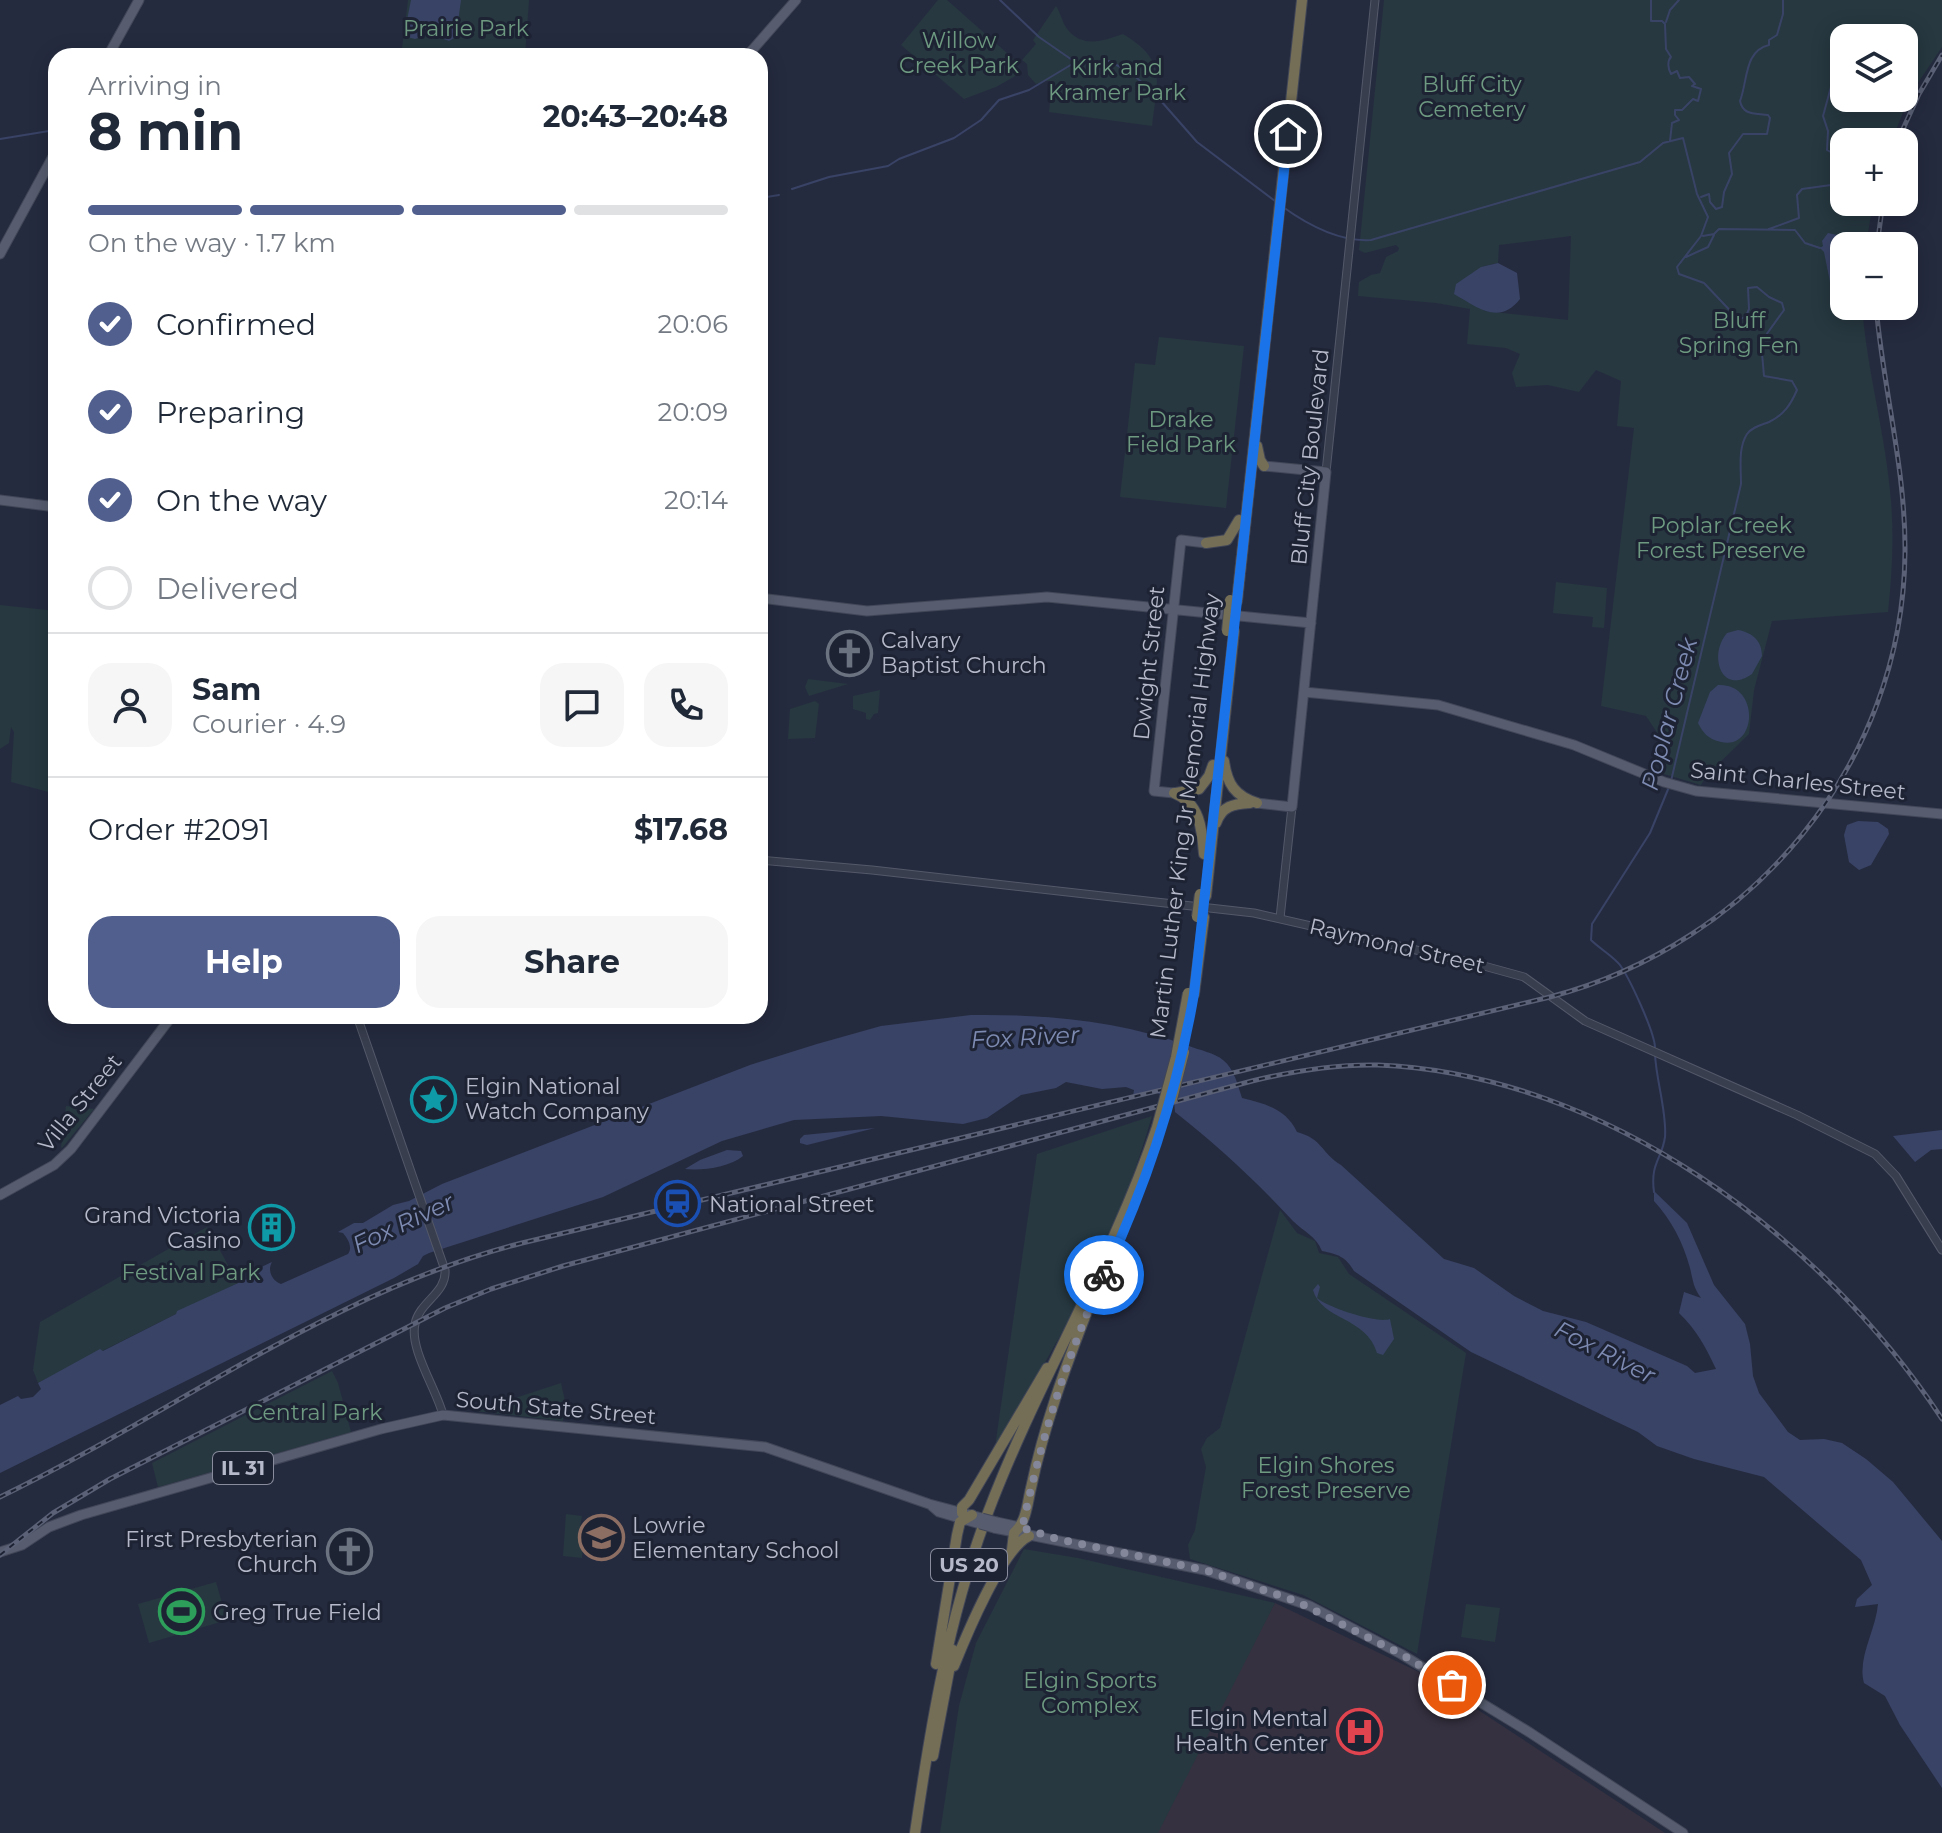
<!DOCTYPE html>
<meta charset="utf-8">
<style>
body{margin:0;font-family:Montserrat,sans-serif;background:#f6f6f7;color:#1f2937;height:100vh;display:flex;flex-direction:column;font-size:30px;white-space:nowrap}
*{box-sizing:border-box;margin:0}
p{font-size:26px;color:#747a83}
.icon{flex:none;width:44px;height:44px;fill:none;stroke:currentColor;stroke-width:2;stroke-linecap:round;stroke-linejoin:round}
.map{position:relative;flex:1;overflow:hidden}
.details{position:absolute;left:48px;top:48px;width:720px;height:976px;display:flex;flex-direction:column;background:#fff;border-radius:24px;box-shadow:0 4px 20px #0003}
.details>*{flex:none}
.tools{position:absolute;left:1830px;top:24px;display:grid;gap:16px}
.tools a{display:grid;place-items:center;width:88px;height:88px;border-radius:16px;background:#fff;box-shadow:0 4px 20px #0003;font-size:40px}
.pin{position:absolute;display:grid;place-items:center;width:68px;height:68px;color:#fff;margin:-34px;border:4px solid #fff;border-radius:50%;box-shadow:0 2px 8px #0007}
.courier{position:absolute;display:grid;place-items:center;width:80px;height:80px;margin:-40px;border:6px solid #1a73e8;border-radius:50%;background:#fff;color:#222;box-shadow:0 2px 10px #0007}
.summary em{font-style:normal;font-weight:700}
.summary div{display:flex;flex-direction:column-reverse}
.summary{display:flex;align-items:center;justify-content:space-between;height:136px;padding:0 40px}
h1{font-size:52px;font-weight:700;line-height:60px}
.bar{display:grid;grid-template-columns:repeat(4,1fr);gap:12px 8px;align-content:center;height:96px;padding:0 40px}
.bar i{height:10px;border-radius:6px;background:#e0e1e3}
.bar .selected{background:#505f8d}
.bar p{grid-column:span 4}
.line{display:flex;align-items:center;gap:20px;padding:0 40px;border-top:2px solid #e0e1e3}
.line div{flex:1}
.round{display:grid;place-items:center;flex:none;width:84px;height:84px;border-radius:24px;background:#f6f6f7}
ol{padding:0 40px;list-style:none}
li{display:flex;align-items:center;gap:24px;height:88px}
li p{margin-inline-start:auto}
li .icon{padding:8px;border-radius:50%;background:#505f8d;color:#fff;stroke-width:4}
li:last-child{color:#747a83}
li i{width:44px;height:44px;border:4px solid #e0e1e3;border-radius:50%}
.primary-button{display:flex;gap:16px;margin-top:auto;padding:16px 40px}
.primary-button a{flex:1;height:92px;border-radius:24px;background:#505f8d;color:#fff;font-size:32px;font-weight:700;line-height:92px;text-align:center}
.primary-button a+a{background:#f6f6f7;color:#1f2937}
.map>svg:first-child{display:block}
</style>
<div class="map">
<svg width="1942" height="1833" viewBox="0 0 1942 1833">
<rect width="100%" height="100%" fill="#252b3f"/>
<path fill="#363140" d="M1275 1603 1425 1675 1665 1833H1152Z"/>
<path fill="#273840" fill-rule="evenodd" d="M408 0H529L525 56H401Z
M938 0H947L1016 61 1019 68 1017 75 996 87 964 99 901 45Z
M1384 0H1942V47L1911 93 1891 142H1844V202H1873L1866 246H1844V306H1862C1867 372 1886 435 1891 501 1894 538 1892 575 1888 612L1772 621 1754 690 1749 734 1707 775 1701 785 1657 772 1666 746 1646 716 1601 706 1634 428 1617 426 1621 381 1596 370 1579 392 1548 385 1516 387 1512 373 1520 354 1506 348 1467 344 1470 309 1436 303 1358 296 1359 282 1371 275 1380 273 1386 257 1398 251 1399 248 1396 245 1365 253 1359 250ZM1844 38H1904V98H1844ZM1571 236 1568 320 1484 311 1481 267 1498 263 1499 245Z
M1056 6C1061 13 1062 23 1068 30 1084 49 1105 40 1123 34 1168 61 1157 81 1152 126L1049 112 1052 81H1044L1036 84 1028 75 1027 64 1022 60 1036 44 1033 40Z
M1159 337 1244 346 1226 508 1120 497 1135 363 1155 365Z
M1556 582 1607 588 1604 628 1592 627 1593 617 1553 613Z
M0 605 56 611V794L11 782 14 732 5 717 11 727 9 743 0 749Z
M808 679 848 684 809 696 805 687Z
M880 690 878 713 874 714 870 720 866 719V713L853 709V696Z
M815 701 819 704 815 738 788 739 790 709Z
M66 1106 94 1109 62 1148 61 1147Z
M1152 1116C1130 1192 1099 1267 1060 1336 1039 1374 1016 1410 995 1447L1037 1154Z
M1280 1210 1297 1233 1315 1241 1319 1253 1338 1257 1349 1274 1466 1353 1417 1654 1303 1595 1190 1559 1188 1545 1195 1530 1206 1467 1201 1449 1207 1438 1220 1428Z
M207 1227 238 1283 38 1383 33 1370 40 1322Z
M332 1371 338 1383 351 1432 158 1487 152 1463Z
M561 1383 565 1401 563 1421 475 1411Z
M566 1514 582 1516 580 1527 584 1528 582 1558 563 1556Z
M1024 1549 1078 1558 1275 1603 1158 1833H940L959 1706 976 1643Z
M216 1582 227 1620 149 1643 138 1604Z
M1466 1604 1500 1608 1495 1642 1461 1637Z"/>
<path fill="#394366" d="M411 0H461L456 37 449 41 430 34 415 39 407 37 406 25Z
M1828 233 1837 235 1840 283 1837 288 1830 282 1824 252 1820 248 1823 246 1822 241Z
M1498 263 1517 273 1520 299C1499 326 1477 307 1454 294L1456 284 1481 267Z
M1738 630C1753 633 1762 641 1762 656L1752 674C1721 696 1708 655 1727 633Z
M1718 685C1761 683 1757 751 1721 742 1708 739 1703 733 1698 723L1710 692Z
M1858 821 1878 822 1888 829 1889 834 1871 865 1859 870 1849 862 1844 835 1847 825Z
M971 1015C1045 1014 1120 1021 1189 1046 1199 1050 1215 1053 1223 1060 1234 1068 1238 1086 1242 1098 1266 1104 1286 1109 1297 1132 1323 1139 1321 1153 1341 1165L1444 1259 1474 1268 1514 1296 1543 1311 1586 1322 1687 1366 1695 1373 1716 1369C1706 1348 1697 1330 1679 1313L1684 1292 1701 1298C1693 1287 1693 1280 1690 1268 1683 1242 1672 1221 1654 1201V1191L1687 1223 1714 1285 1745 1324 1750 1344 1753 1376 1759 1393 1788 1432 1800 1440 1824 1439 1842 1443 1866 1459 1893 1482 1942 1541V1788L1900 1725 1885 1696 1864 1683C1857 1658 1876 1630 1878 1604L1855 1607 1857 1599 1872 1585 1861 1560 1764 1477 1694 1459 1657 1446 1638 1432 1471 1352 1354 1271C1346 1257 1338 1254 1322 1251 1316 1236 1304 1232 1293 1221 1256 1181 1217 1145 1175 1112L1174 1100 1155 1092 1133 1096 1134 1090 1126 1087 1102 1089 1066 1082 1056 1088 1021 1095 987 1118 963 1124 881 1116 794 1120 722 1141 603 1197 429 1253 423 1256 418 1264 394 1278 0 1473V1405L18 1396 21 1399 33 1397 41 1389 38 1383 100 1349 103 1351 176 1314 177 1311 247 1279 253 1268 257 1269 272 1262C267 1270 272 1281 281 1284L348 1254C353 1247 348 1239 343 1233L338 1232 354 1223H363L393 1205 409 1201 442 1184 750 1065 817 1044 881 1026Z
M875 1128 807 1145 800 1143V1139L804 1135Z
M1942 1130V1149L1931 1150 1915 1162 1893 1136Z
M727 1150 741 1151 743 1156C730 1167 702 1171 685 1169L700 1160Z
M1318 1284 1320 1287 1317 1298C1327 1307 1377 1324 1390 1319L1394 1339 1383 1355 1377 1353C1367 1317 1321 1320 1313 1290Z"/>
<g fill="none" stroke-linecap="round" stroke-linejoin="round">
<path stroke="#394366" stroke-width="2" d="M1000 0 1039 37 1075 62 1109 61 1130 72 1154 93 1197 142 1275 201
M1651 0V21H1662L1665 24 1666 49 1671 57C1667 61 1668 69 1671 74L1677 71 1680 78 1689 77 1695 84 1692 86 1701 89 1698 101 1693 99 1682 110H1675V115L1679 120 1672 123 1670 141
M1666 22 1670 10 1679 0
M0 139 55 130
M792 189 829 177 888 166 899 159 954 138 981 120 999 100 1029 90 1074 63
M1701 197 1709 194 1710 202 1716 209 1722 207 1724 192 1732 174 1729 153 1743 134H1767L1770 118 1768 115C1756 113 1743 116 1740 101 1748 80 1744 51 1769 45V40L1777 35 1783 14V0
M760 198 779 195
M1283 207C1308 225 1340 242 1371 240L1640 162 1663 143 1683 138 1697 194 1708 217 1701 236 1677 267 1679 274 1704 283 1739 320 1746 316 1749 309 1748 288 1757 287 1769 297 1782 303 1784 310 1761 342 1764 376 1792 381 1797 390C1791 404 1784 415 1769 422 1761 425 1752 427 1747 434 1738 448 1741 468 1741 484L1671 781
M1769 229 1799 218 1797 195 1802 189 1831 185 1837 173 1836 155 1827 150 1828 131 1823 116 1834 76
M1703 236 1714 234 1719 229 1795 230 1805 243 1820 248
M1686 257 1708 247 1714 235
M1655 1047C1654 1031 1630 979 1620 965 1613 956 1600 949 1591 940L1592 924 1650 833 1669 787
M1654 1192C1650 1163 1662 1159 1665 1137 1667 1112 1656 1080 1655 1054"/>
<defs>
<path id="minor" d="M1326 472 1375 0
M760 860 872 870 1254 913 1473 963 1524 977 1585 1021 1797 1115 1875 1154 1896 1176 1942 1250
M1280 918 1292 807
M357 1016 445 1270C447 1293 419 1302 415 1324 409 1349 437 1390 443 1415"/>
<path id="major" d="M108 56 139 0
M747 56 796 0
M0 254 56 151
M0 500 56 507
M760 598 867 611 1047 597 1311 623
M1304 692 1438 705 1574 745 1664 782 1696 791 1942 814
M1174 793 1154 791 1181 540 1206 543
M1257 803 1292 807 1326 472 1264 466
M0 1195 54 1165 71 1149 172 1016
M932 1506 939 1512 980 1524
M997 1522 1024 1528
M994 1528 1205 1570 1310 1606 1401 1654 1529 1732 1683 1833
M0 1552 22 1545 49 1527 81 1515 381 1429 443 1415 765 1447 929 1504 982 1518"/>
<path id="highway" d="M1257 446 1260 460 1264 466
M1206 543 1227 540 1239 520
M1237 601 1302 0
M1224 761C1227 784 1235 796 1257 803
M1174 793C1200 803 1202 829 1204 854
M1176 793 1199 789 1209 776 1213 765
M1216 823C1222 806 1233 804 1250 803
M1206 896 1234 631
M1194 994 1204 917
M962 1513V1507L969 1500 1047 1368
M1012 1550 1014 1533C1027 1521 1027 1504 1031 1488 1044 1426 1065 1368 1088 1309
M936 1664 957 1535 960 1522 972 1515
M954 1666C966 1636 1002 1549 1029 1536
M933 1756 953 1650
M915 1833C931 1723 948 1620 987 1515 1037 1382 1112 1261 1157 1127"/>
</defs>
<use href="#minor" stroke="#545969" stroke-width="9"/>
<use href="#major" stroke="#424758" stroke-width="11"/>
<use href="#highway" stroke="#414656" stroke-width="12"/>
<use href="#minor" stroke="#393e4f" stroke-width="7"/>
<use href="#major" stroke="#575d6f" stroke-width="9"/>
<use href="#highway" stroke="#756e56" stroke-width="10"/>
<defs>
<path id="rail" d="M1897 142 1919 94 1942 55
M1877 246 1883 202
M0 1497C174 1413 332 1291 522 1243L1550 997C1752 944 1903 764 1905 553 1906 470 1883 388 1876 306
M0 1555 53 1513 110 1479 445 1308 491 1289 563 1266 1252 1081C1293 1071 1335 1064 1378 1065 1604 1074 1821 1235 1942 1419"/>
</defs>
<use href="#rail" stroke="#5b6176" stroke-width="5"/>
<use href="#rail" stroke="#1e2334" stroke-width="2" stroke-dasharray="6" stroke-linecap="butt"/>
<defs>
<path id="major-bridge" d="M982 1518 997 1522
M980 1524 994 1528"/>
<path id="highway-bridge" d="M1227 631 1230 600
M1197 917 1200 894
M1172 1099 1184 1052
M1157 1127 1176 1057 1188 993"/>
</defs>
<use href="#major-bridge" stroke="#424758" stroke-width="11" stroke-linecap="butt"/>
<use href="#highway-bridge" stroke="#414656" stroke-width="12" stroke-linecap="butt"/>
<use href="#major-bridge" stroke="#575d6f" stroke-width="9"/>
<use href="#highway-bridge" stroke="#756e56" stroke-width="10"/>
</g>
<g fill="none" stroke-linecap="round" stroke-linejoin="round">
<path stroke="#838799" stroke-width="8" stroke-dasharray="0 14.4" d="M1104 1275C1067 1355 1042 1437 1023 1524L1020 1527 1057 1539 1205 1570 1296 1601 1401 1654 1452 1685"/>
<path stroke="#1a73e8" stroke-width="10" d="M1104 1275C1147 1184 1177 1093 1194 994L1288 134"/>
</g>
<defs>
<symbol id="church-ring" viewBox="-11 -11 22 22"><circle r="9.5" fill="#1e2334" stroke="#6b7280" stroke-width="1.5"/><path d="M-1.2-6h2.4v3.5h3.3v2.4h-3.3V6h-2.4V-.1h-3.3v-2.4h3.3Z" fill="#6b7280"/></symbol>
<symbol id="sight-ring" viewBox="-11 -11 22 22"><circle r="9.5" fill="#1e2334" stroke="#0f9aa8" stroke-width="1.5"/><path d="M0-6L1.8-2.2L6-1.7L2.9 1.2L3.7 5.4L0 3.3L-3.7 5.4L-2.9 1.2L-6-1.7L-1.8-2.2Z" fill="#0f9aa8"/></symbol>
<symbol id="station-ring" viewBox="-11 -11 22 22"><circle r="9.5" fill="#1e2334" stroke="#1a4fb4" stroke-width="1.5"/><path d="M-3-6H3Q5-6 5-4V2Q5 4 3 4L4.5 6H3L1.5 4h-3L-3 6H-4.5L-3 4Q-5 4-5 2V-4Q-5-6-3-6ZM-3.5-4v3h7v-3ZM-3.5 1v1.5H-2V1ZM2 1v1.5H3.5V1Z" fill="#1a4fb4"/></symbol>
<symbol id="building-ring" viewBox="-11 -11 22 22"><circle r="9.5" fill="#1e2334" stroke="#0f9aa8" stroke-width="1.5"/><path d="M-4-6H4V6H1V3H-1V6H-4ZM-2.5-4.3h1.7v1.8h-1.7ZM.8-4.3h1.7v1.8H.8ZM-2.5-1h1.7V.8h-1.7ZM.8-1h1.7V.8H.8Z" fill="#0f9aa8"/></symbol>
<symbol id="school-ring" viewBox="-11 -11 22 22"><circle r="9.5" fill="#1e2334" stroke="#8d6e63" stroke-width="1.5"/><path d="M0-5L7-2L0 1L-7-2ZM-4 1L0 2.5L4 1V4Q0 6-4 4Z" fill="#8d6e63"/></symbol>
<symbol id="stadium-ring" viewBox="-11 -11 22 22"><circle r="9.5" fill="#1e2334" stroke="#2e9e5b" stroke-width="1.5"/><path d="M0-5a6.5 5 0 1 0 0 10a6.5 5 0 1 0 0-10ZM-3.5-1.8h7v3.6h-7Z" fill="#2e9e5b"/></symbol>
<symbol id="hospital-ring" viewBox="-11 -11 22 22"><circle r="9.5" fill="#1e2334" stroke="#e0444e" stroke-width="1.5"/><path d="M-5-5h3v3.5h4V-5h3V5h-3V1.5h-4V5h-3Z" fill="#e0444e"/></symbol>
</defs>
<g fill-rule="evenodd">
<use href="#church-ring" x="824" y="628" width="51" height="51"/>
<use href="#sight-ring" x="408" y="1074" width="51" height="51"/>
<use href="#station-ring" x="652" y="1178" width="51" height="51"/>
<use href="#building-ring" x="246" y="1202" width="51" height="51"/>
<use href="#school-ring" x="576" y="1512" width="51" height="51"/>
<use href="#church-ring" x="324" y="1526" width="51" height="51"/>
<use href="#stadium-ring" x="156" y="1586" width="51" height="51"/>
<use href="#hospital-ring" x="1334" y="1706" width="51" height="51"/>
</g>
<g text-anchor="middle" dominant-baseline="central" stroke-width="6" stroke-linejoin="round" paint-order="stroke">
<g fill="#1e2334" stroke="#888c9c" stroke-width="2">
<rect x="213" y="1452" width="60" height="32" rx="6"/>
<rect x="931" y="1549" width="76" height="32" rx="6"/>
</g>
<g font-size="20" font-weight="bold" fill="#b5b9c9">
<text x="243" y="1468">IL 31</text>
<text x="969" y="1565">US 20</text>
</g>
<g font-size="22" fill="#6d9a80" stroke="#1e2334">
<text x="466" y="28">Prairie Park</text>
<text x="959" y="40">Willow<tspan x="959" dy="25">Creek Park</tspan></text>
<text x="1117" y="67">Kirk and<tspan x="1117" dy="25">Kramer Park</tspan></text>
<text x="1472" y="84">Bluff City<tspan x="1472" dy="25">Cemetery</tspan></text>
<text x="1739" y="320">Bluff<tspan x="1739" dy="25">Spring Fen</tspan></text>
<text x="1181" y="419">Drake<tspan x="1181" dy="25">Field Park</tspan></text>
<text x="1721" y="525">Poplar Creek<tspan x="1721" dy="25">Forest Preserve</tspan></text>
<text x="191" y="1272">Festival Park</text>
<text x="315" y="1412">Central Park</text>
<text x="1326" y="1465">Elgin Shores<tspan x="1326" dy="25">Forest Preserve</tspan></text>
<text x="1090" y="1680">Elgin Sports<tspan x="1090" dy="25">Complex</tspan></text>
</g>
<g font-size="22" fill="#b5b9c9" stroke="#1e2334">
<text transform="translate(1310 457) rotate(-84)">Bluff City Boulevard</text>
<text transform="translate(1149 663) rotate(-84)">Dwight Street</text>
<text transform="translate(1798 781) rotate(6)">Saint Charles Street</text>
<text transform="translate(1185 816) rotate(-83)">Martin Luther King Jr Memorial Highway</text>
<text transform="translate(1397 946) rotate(13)">Raymond Street</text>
<text transform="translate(80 1103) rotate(-51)">Villa Street</text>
<text transform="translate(556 1408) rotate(5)">South State Street</text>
</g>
<g font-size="22" fill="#b5b9c9" stroke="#1e2334" text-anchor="start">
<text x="881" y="640">Calvary<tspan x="881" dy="25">Baptist Church</tspan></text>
<text x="465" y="1086">Elgin National<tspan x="465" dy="25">Watch Company</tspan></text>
<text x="709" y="1204">National Street</text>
<text x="241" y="1215" text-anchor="end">Grand Victoria<tspan x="241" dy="25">Casino</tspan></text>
<text x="632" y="1525">Lowrie<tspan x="632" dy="25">Elementary School</tspan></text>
<text x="318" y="1539" text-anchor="end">First Presbyterian<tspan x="318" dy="25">Church</tspan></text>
<text x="213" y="1612">Greg True Field</text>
<text x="1328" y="1718" text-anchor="end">Elgin Mental<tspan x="1328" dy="25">Health Center</tspan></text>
</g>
<g font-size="24" font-style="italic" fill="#7d8ab1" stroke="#1e2334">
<text transform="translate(1669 714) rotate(-75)">Poplar Creek</text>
<text transform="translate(1025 1037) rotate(-3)">Fox River</text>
<text transform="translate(403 1223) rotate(-25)">Fox River</text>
<text transform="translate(1605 1352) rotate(27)">Fox River</text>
</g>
</g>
</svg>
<div class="tools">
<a><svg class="icon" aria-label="layers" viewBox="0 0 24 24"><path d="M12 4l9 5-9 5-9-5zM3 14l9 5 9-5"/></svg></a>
<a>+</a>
<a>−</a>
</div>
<div class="pin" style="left:1452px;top:1685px;background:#ea580c"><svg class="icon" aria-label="bag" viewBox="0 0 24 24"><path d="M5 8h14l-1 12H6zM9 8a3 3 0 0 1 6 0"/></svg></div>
<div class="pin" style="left:1288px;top:134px;background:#1f2937"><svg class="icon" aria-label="home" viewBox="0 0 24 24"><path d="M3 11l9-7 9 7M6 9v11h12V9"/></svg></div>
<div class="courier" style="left:1104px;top:1275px"><svg class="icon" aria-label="bike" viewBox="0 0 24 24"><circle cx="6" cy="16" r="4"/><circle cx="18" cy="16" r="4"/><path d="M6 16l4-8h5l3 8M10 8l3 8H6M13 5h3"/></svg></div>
<section class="details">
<div class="summary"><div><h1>8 min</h1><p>Arriving in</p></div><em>20:43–20:48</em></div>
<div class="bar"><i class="selected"></i><i class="selected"></i><i class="selected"></i><i></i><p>On the way · 1.7 km</p></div>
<ol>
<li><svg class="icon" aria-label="check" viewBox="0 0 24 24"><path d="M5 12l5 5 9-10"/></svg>Confirmed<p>20:06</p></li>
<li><svg class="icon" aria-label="check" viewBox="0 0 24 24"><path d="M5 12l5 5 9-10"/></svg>Preparing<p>20:09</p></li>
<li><svg class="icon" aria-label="check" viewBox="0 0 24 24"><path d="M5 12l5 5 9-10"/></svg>On the way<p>20:14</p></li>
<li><i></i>Delivered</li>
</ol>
<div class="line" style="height:144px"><a class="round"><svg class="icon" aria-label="person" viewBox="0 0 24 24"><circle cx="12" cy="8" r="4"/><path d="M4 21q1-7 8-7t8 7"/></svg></a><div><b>Sam</b><p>Courier · 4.9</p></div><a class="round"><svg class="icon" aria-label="chat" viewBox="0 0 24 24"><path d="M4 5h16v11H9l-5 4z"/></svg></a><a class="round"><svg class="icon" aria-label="phone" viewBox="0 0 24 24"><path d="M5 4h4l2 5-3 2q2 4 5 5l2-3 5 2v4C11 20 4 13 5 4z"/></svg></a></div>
<div class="line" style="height:104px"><div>Order #2091</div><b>$17.68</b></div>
<div class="primary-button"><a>Help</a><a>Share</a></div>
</section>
</div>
